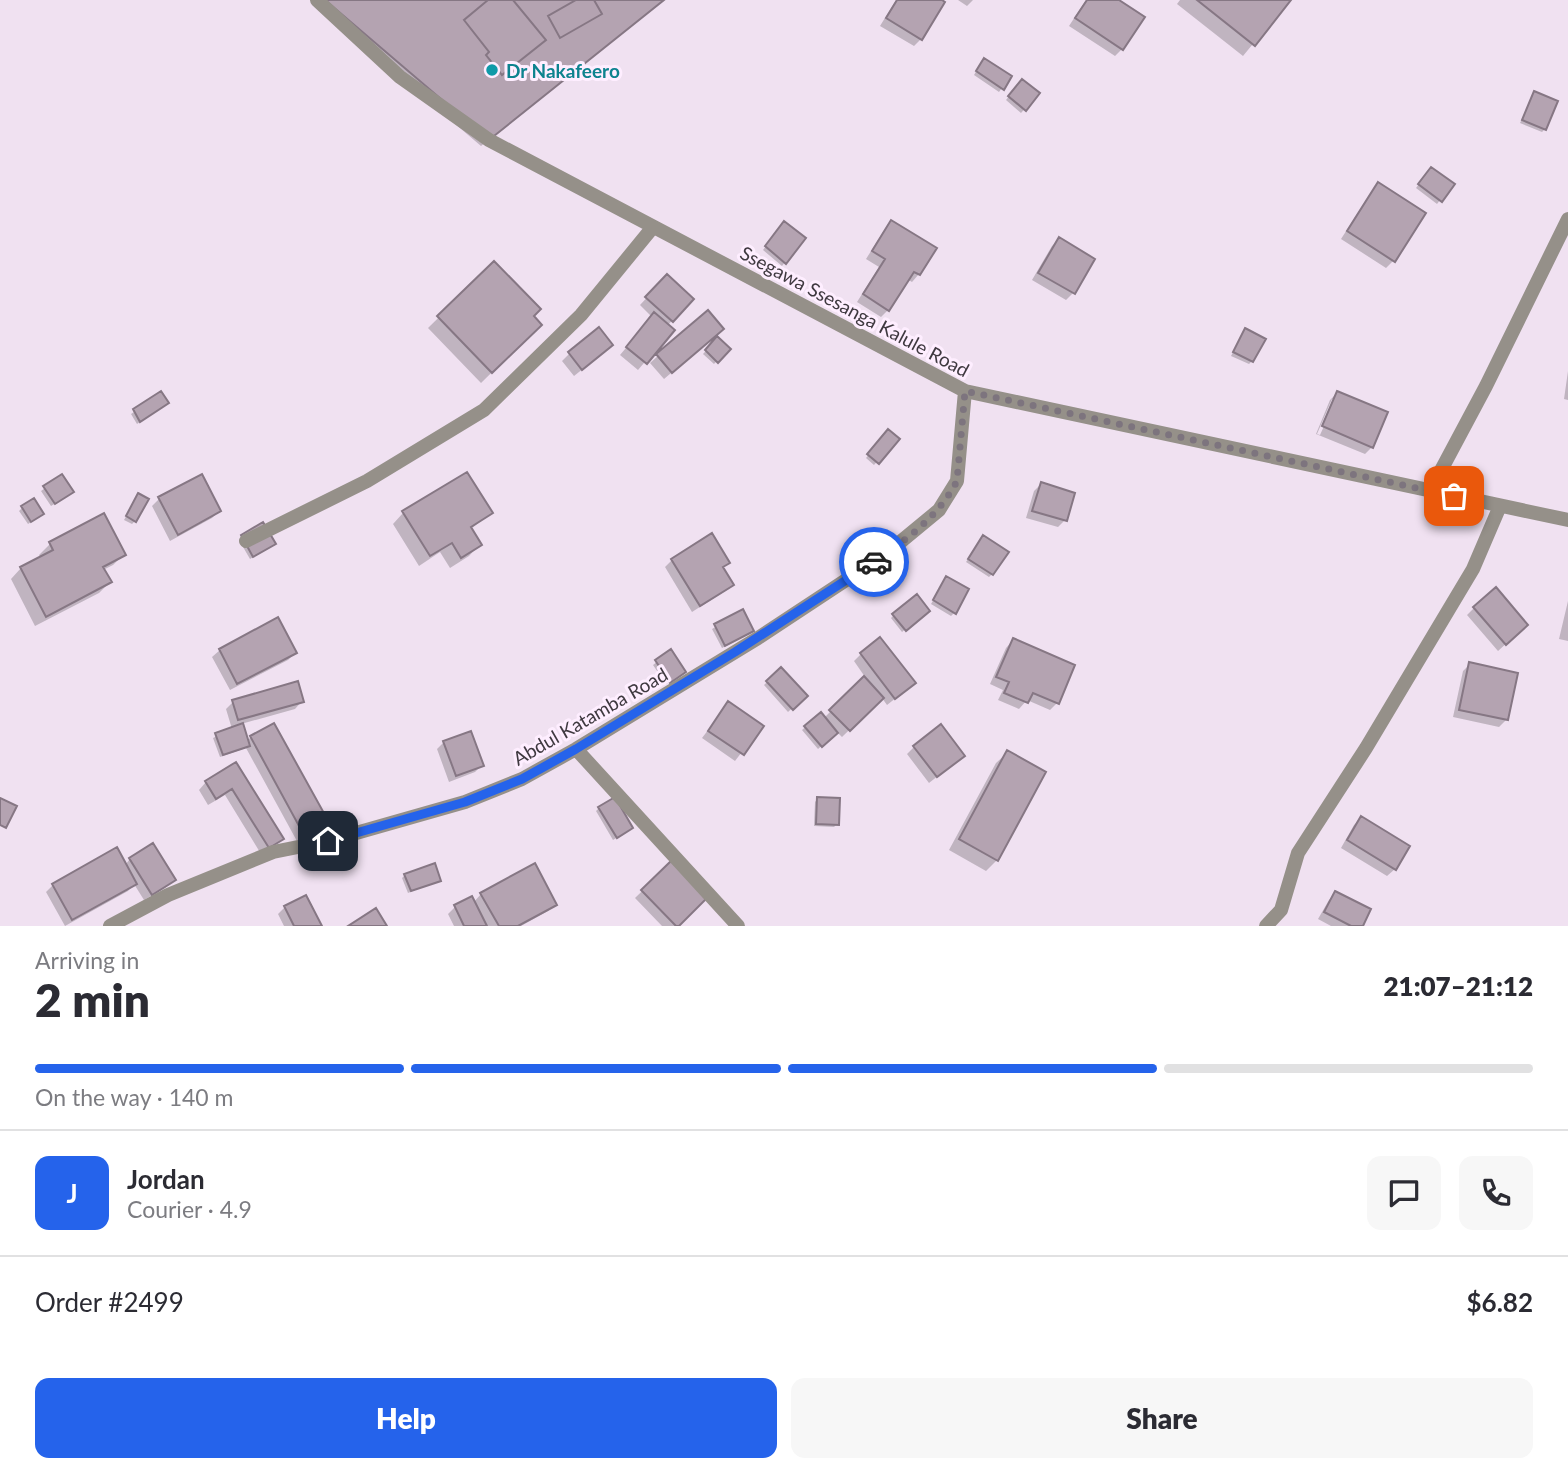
<!DOCTYPE html>
<meta charset="utf-8">
<style>
body{margin:0;font-family:Lato,sans-serif;background:#f7f7f7;color:#2b2b33;height:100vh;display:flex;flex-direction:column;font-size:26px;white-space:nowrap}
*{box-sizing:border-box;margin:0}
p{font-size:23px;color:#7c7c81}
.icon{flex:none;width:38px;height:38px;fill:none;stroke:currentColor;stroke-width:2;stroke-linecap:round;stroke-linejoin:round}
.map{position:relative;height:926px;overflow:hidden}
.details{display:flex;flex-direction:column;background:#fff;flex:1}
.details>*{flex:none}
.pin{position:absolute;display:grid;place-items:center;width:60px;height:60px;color:#fff;margin:-30px;border-radius:14px;box-shadow:0 4px 10px #0006}
.courier{position:absolute;display:grid;place-items:center;width:70px;height:70px;margin:-35px;border:5px solid #2563eb;border-radius:50%;background:#fff;color:#222;box-shadow:0 2px 9px #0007}
.summary em{font-style:normal;font-weight:800}
.summary div{display:flex;flex-direction:column-reverse}
.summary{display:flex;align-items:center;justify-content:space-between;height:119px;padding:0 35px}
h1{font-size:46px;font-weight:800;line-height:52px}
.bar{display:grid;grid-template-columns:repeat(4,1fr);gap:10px 7px;align-content:center;height:84px;padding:0 35px}
.bar i{height:9px;border-radius:5px;background:#e1e1e2}
.bar .active{background:#2563eb}
.bar p{grid-column:span 4}
.line{display:flex;align-items:center;gap:18px;padding:0 35px;border-top:2px solid #e1e1e2}
.line div{flex:1}
.round{display:grid;place-items:center;flex:none;width:74px;height:74px;border-radius:14px;background:#f7f7f7}
.button{display:flex;gap:14px;margin-top:auto;padding:14px 35px}
.button a{flex:1;height:80px;border-radius:14px;background:#2563eb;color:#fff;font-size:28px;font-weight:800;line-height:80px;text-align:center}
.button a+a{background:#f7f7f7;color:#2b2b33}
.map>svg:first-child{display:block}
</style>
<div class="map">
<svg width="1568" height="926" viewBox="0 0 1568 926">
<rect width="100%" height="100%" fill="#f0e1f1"/>
<path fill="#0003" fill-rule="evenodd" d="M310 0H663L481 146Z
M896 0H938L921 39 914 46 880 26Z
M958 0H973L967 6Z
M1086 0H1116L1122 49 1115 56 1069 26Z
M1180 0H1289L1243 56 1177 4Z
M981 63 1010 77 999 92 974 75Z
M1019 84 1038 94 1021 113 1006 100Z
M1535 93 1545 129 1542 132 1520 123Z
M1428 172 1452 185 1437 204 1416 188Z
M1379 184 1424 214 1393 261 1386 268 1341 239 1372 191Z
M892 222 919 274 912 282 907 279 888 310 881 317 857 302 879 267 866 259 885 229Z
M781 227 785 262 782 266 763 250Z
M1059 239 1093 259 1073 293 1066 300 1032 280 1052 246Z
M494 263 531 316 540 325 481 383 428 328Z
M667 276 692 300 667 326 672 330 638 370 620 355 652 317 640 305Z
M708 312 715 336 664 379 650 363Z
M1243 333 1252 361 1249 364 1231 356Z
M717 339 728 349 714 364 703 354Z
M604 352 574 376 562 361 569 354Z
M1568 371V400L1564 399Z
M1337 393 1372 447 1365 454 1316 434 1330 400ZM1332 399H1336L1320 435 1317 434Z
M161 394 164 406 137 424 131 414Z
M888 431 897 439 874 465 866 458Z
M62 476 69 495 51 506 41 491Z
M201 477 219 511 212 518 170 541 152 506 159 499Z
M1041 484 1065 520 1058 527 1026 518 1034 491Z
M136 499 135 521 132 524 124 520Z
M22 508 39 517 28 524 19 511Z
M403 513H490L470 530 479 545 469 556 450 568 440 552 419 566 393 524Z
M103 516 123 555 113 565 103 570 110 582 99 593 35 626 11 579 21 568 41 558 39 555 50 544Z
M242 537 271 547 250 559 239 540Z
M980 541 992 574 989 577 966 562Z
M672 560 732 584 725 591 692 612 665 567Z
M944 582 954 613 951 616 931 604Z
M1568 601V641L1559 639Z
M1474 608 1519 632 1498 651 1467 615Z
M928 611 902 632 891 618 894 615Z
M742 612 749 634 722 648 712 629Z
M277 620 295 653 288 660 230 690 212 657 220 650Z
M1013 640 1073 666 1057 703 1050 710 1027 700 1019 709 998 700 1003 690 990 684 1006 648Z
M671 651 681 674 666 684 653 665Z
M861 654 906 690 887 705 882 698 842 737 837 732 818 749 802 730 821 714 824 718 865 677 854 661Z
M1470 664 1506 720 1499 727 1453 717 1463 671Z
M781 669 805 696 788 712 764 685Z
M302 701 295 709 241 724 247 741 251 737 327 824 320 831 298 843 246 748 220 757 213 738 232 729 226 709 233 702Z
M728 704 761 727 735 761 702 738Z
M444 742 482 765 475 772 449 782 437 749Z
M914 747 963 756 929 783 907 754Z
M1007 753 997 860 986 871 949 850 996 763Z
M236 764 281 839 261 854 225 795 208 805 199 790 206 782Z
M818 798 837 824 834 827 814 826 815 802Z
M599 808 628 831 613 840 596 811Z
M1361 818 1395 869 1387 876 1341 848 1354 825Z
M130 859 173 880 166 887 144 900 134 884 128 891 65 926 46 892 53 885 125 865Z
M671 863 676 926H662L635 898Z
M405 875 439 880 408 893 402 878Z
M1336 893 1361 926H1331L1318 919 1329 900Z
M481 894 555 904 548 911 521 926H454L448 914 455 907 471 898 473 903Z
M285 907 320 926H284L278 914Z"/>
<path fill="#b4a3b1" stroke="#867784" stroke-width="2" d="M325 0H664L489 140Z
M488 0H513L546 40 502 75 486 55 489 52 464 20Z
M576 0H594L602 14 560 38 548 16Z
M897 0H942L945 2 922 40 886 18Z
M1087 0H1119L1145 17 1123 50 1075 18Z
M1197 0H1291L1255 46Z
M984 58 1012 76 1004 90 976 71Z
M1022 79 1040 93 1026 111 1008 96Z
M1534 91 1558 101 1546 130 1522 120Z
M1431 167 1455 184 1442 202 1418 184Z
M1378 182 1426 213 1395 262 1347 231Z
M891 220 937 248 920 275 914 272 889 311 863 294 885 259 872 251Z
M784 221 806 238 786 264 765 246Z
M1059 237 1095 259 1075 294 1038 273Z
M494 261 541 309 534 316 542 325 492 373 437 316Z
M667 274 694 299 673 322 645 297Z
M708 310 724 329 672 373 656 354Z
M654 312 675 330 647 364 626 347Z
M599 327 613 345 582 370 568 352Z
M1245 328 1266 339 1253 362 1233 352Z
M717 336 731 349 718 363 705 350Z
M161 391 169 403 140 422 133 409Z
M1337 391 1388 412 1373 448 1322 426Z
M888 429 900 439 879 464 867 454Z
M467 472 493 513 471 527 482 545 461 558 452 543 430 556 402 511Z
M62 474 74 492 55 504 43 486Z
M202 474 221 511 178 535 158 497Z
M1041 482 1075 493 1067 521 1032 511Z
M138 493 149 499 136 522 126 516Z
M34 498 44 514 31 522 21 506Z
M104 513 126 555 103 567 112 582 46 617 20 567 53 550 49 542Z
M263 522 276 544 253 557 241 535Z
M712 533 730 563 723 567 734 585 700 606 671 559Z
M983 535 1009 552 993 575 968 559Z
M946 576 969 589 956 614 933 600Z
M1496 587 1528 625 1506 645 1473 607Z
M917 594 930 611 906 631 892 614Z
M743 609 754 631 725 646 714 624Z
M278 617 297 653 237 684 219 649Z
M880 637 916 683 895 699 860 653Z
M1013 638 1075 665 1059 704 1033 693 1028 703 1004 693 1009 682 996 677Z
M671 649 686 672 670 683 655 660Z
M1469 662 1518 673 1508 720 1459 710Z
M781 667 808 696 793 710 766 681Z
M864 676 884 698 850 731 829 710Z
M298 681 304 702 238 720 232 700Z
M728 701 764 726 744 755 708 731Z
M821 712 838 733 822 747 804 726Z
M243 723 250 746 223 755 215 733Z
M274 723 330 824 305 837 250 736Z
M941 724 965 756 937 777 913 746Z
M471 731 484 766 456 776 443 741Z
M1007 750 1046 772 998 861 959 839Z
M236 762 284 839 269 848 232 789 216 799 205 781Z
M615 797 633 828 617 838 598 807Z
M817 797 840 798 839 825 816 824Z
M0 798 17 806 6 828 0 825Z
M1361 816 1410 846 1396 870 1347 840Z
M153 843 176 880 152 895 129 858Z
M117 847 137 884 72 920 52 884Z
M671 861 707 898 679 926H676L641 890Z
M435 863 441 881 411 891 404 874Z
M535 863 557 905 518 926H499L480 893Z
M1335 891 1371 909 1363 926H1351L1324 912Z
M306 895 322 926H294L284 906Z
M472 896 487 926H464L454 905Z
M376 908 387 926H348Z"/>
<g fill="none" stroke-linecap="round" stroke-linejoin="round">
<path stroke="#959089" stroke-width="14" d="M317 0 400 77 489 140 965 391 1568 520
M1430 491 1486 386 1568 219
M246 541 367 481 484 410 581 315 653 227
M576 749 738 926
M110 926 168 895 273 852 328 841 465 802 522 779 576 749 758 638 887 553 939 510 957 481 965 391
M1266 926 1281 910 1298 853 1366 748 1473 569 1500 506"/>
</g>
<g fill="none" stroke-linecap="round" stroke-linejoin="round">
<path stroke="#7d747e" stroke-width="7" stroke-dasharray="0 12.6" d="M874 562C906 540 939 516 957 481L965 391 1454 496"/>
<path stroke="#2563eb" stroke-width="9" d="M328 841 465 802 522 779 576 749 735 652 874 562"/>
</g>
<circle fill="#0f9aa8" stroke="#feeeff" stroke-width="2.5" cx="492" cy="70" r="7"/>
<g text-anchor="middle" dominant-baseline="central" stroke-width="6" stroke-linejoin="round" paint-order="stroke">
<g font-size="19" font-weight="bold" fill="#0d838f" stroke="#feeeff" text-anchor="start">
<text x="506" y="70">Dr Nakafeero</text>
</g>
<g font-size="19" fill="#3f3940" stroke="#feeeff">
<text transform="translate(855 311) rotate(28)">Ssegawa Ssesanga Kalule Road</text>
<text transform="translate(590 716) rotate(-30)">Abdul Katamba Road</text>
</g>
</g>
</svg>
<div class="pin" style="left:1454px;top:496px;background:#ea580c"><svg class="icon" aria-label="bag" viewBox="0 0 24 24"><path d="M5 8h14l-1 12H6zM9 8a3 3 0 0 1 6 0"/></svg></div>
<div class="pin" style="left:328px;top:841px;background:#1f2937"><svg class="icon" aria-label="home" viewBox="0 0 24 24"><path d="M3 11l9-7 9 7M6 9v11h12V9"/></svg></div>
<div class="courier" style="left:874px;top:562px"><svg class="icon" aria-label="car" viewBox="0 0 24 24"><path d="M5 17H2v-5l4-1 3-4h7l3 4 3 1v5h-3M9 17h6M6 11h13"/><circle cx="7" cy="17" r="2"/><circle cx="17" cy="17" r="2"/></svg></div>
</div>
<section class="details">
<div class="summary"><div><h1>2 min</h1><p>Arriving in</p></div><em>21:07–21:12</em></div>
<div class="bar"><i class="active"></i><i class="active"></i><i class="active"></i><i></i><p>On the way · 140 m</p></div>
<div class="line" style="height:126px"><b class="round" style="background:#2563eb;color:#fff">J</b><div><b>Jordan</b><p>Courier · 4.9</p></div><a class="round"><svg class="icon" aria-label="chat" viewBox="0 0 24 24"><path d="M4 5h16v11H9l-5 4z"/></svg></a><a class="round"><svg class="icon" aria-label="phone" viewBox="0 0 24 24"><path d="M5 4h4l2 5-3 2q2 4 5 5l2-3 5 2v4C11 20 4 13 5 4z"/></svg></a></div>
<div class="line" style="height:91px"><div>Order #2499</div><b>$6.82</b></div>
<div class="button"><a>Help</a><a>Share</a></div>
</section>
